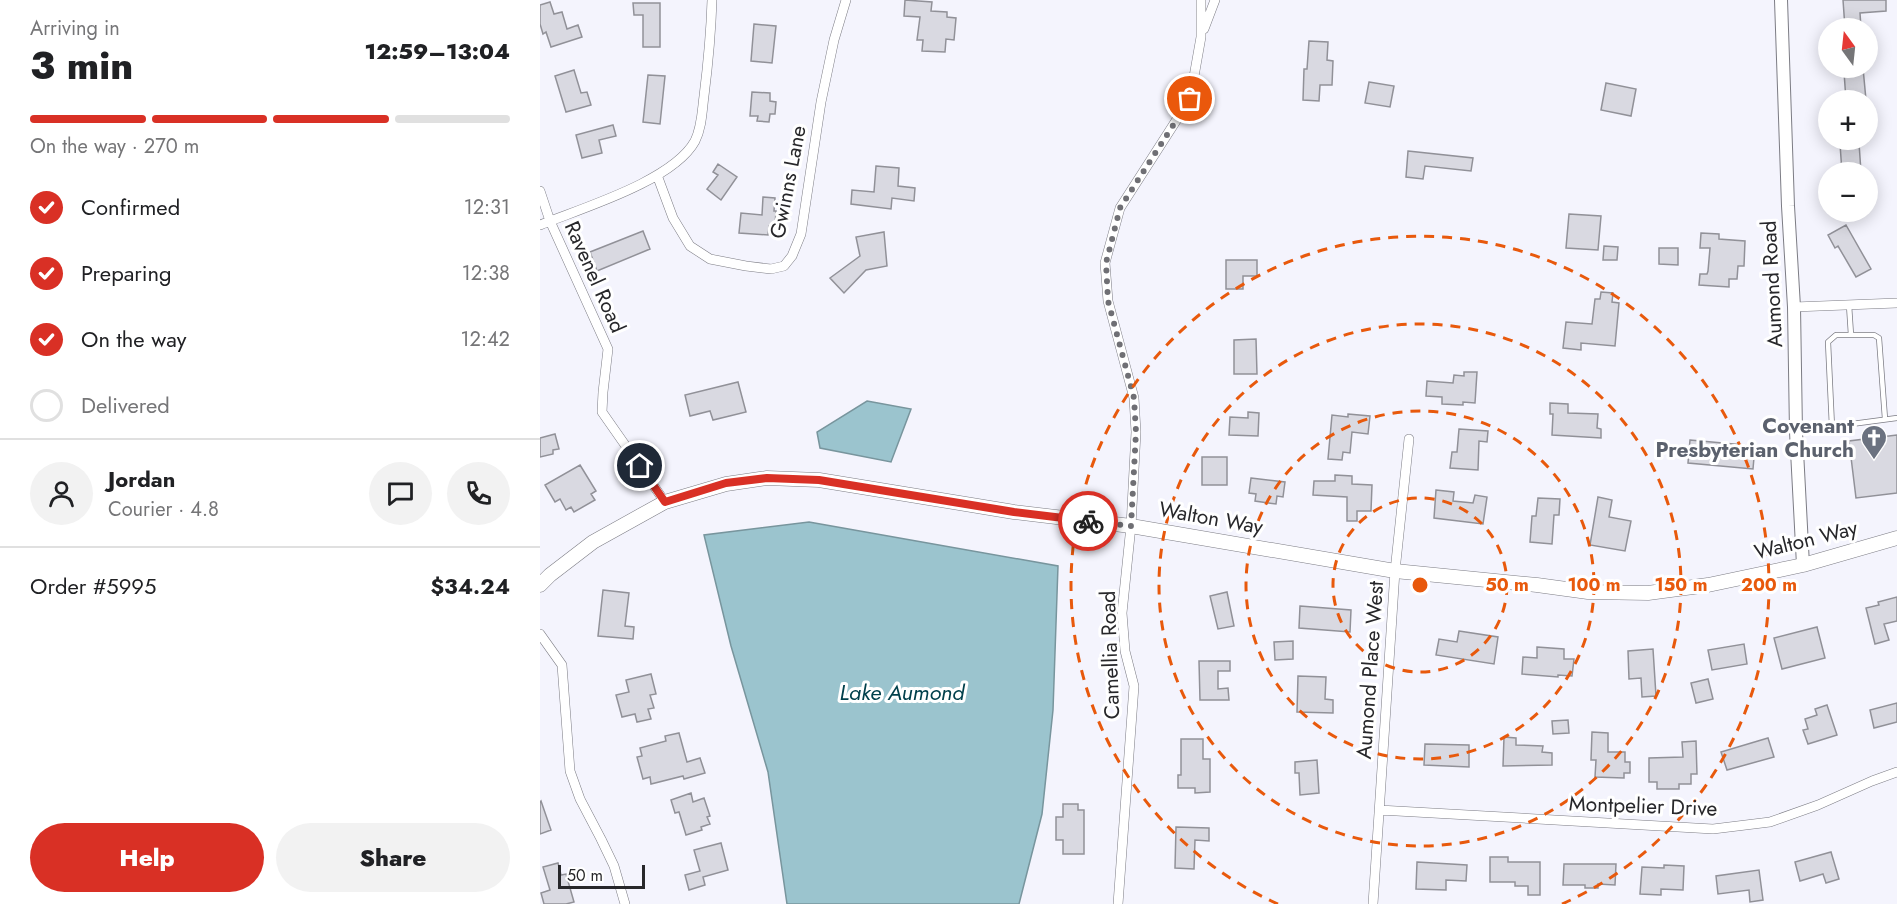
<!DOCTYPE html>
<meta charset="utf-8">
<style>
body{margin:0;font-family:Jost,sans-serif;background:#f2f2f2;color:#202124;height:100vh;display:flex;flex-direction:column;font-size:22px;white-space:nowrap}
*{box-sizing:border-box;margin:0}
p{font-size:20px;color:#757577}
.icon{flex:none;width:33px;height:33px;fill:none;stroke:currentColor;stroke-width:2;stroke-linecap:round;stroke-linejoin:round}
.map{position:relative;flex:1;overflow:hidden}
.panel{display:flex;flex-direction:column;background:#fff;width:540px}
.panel>*{flex:none}
.needle{width:39px;rotate:345deg}
.tools{position:absolute;left:1278px;top:18px;display:grid;gap:12px}
.tools a{display:grid;place-items:center;width:60px;height:60px;border-radius:50%;background:#fff;box-shadow:0 3px 15px #0003;font-size:30px}
.scale{position:absolute;left:18px;bottom:15px;width:87px;box-sizing:border-box;padding-left:6px;border:3px solid #27272a;border-top:0;font-size:16px;line-height:21px;white-space:nowrap;color:#27272a;-webkit-text-stroke:4px #fff;paint-order:stroke}
.pin{position:absolute;display:grid;place-items:center;width:51px;height:51px;color:#fff;margin:-26px;border:3px solid #fff;border-radius:50%;box-shadow:0 2px 6px #0007}
.courier{position:absolute;display:grid;place-items:center;width:60px;height:60px;margin:-30px;border:4px solid #d93025;border-radius:50%;background:#fff;color:#222;box-shadow:0 2px 8px #0007}
.headline em{font-style:normal;font-weight:800}
.headline div{display:flex;flex-direction:column-reverse}
.headline{display:flex;align-items:center;justify-content:space-between;height:102px;padding:0 30px}
h1{font-size:39px;font-weight:800;line-height:45px}
.bar{display:grid;grid-template-columns:repeat(4,1fr);gap:9px 6px;align-content:center;height:72px;padding:0 30px}
.bar i{height:8px;border-radius:4px;background:#e0e0e0}
.bar .selected{background:#d93025}
.bar p{grid-column:span 4}
.line{display:flex;align-items:center;gap:15px;padding:0 30px;border-top:2px solid #e0e0e0}
.line div{flex:1}
.round{display:grid;place-items:center;flex:none;width:63px;height:63px;border-radius:32px;background:#f2f2f2}
ol{padding:0 30px;list-style:none}
li{display:flex;align-items:center;gap:18px;height:66px}
li p{margin-inline-start:auto}
li .icon{padding:6px;border-radius:50%;background:#d93025;color:#fff;stroke-width:4}
li:last-child{color:#757577}
li i{width:33px;height:33px;border:3px solid #e0e0e0;border-radius:50%}
.action{display:flex;gap:12px;margin-top:auto;padding:12px 30px}
.action a{flex:1;height:69px;border-radius:36px;background:#d93025;color:#fff;font-size:24px;font-weight:800;line-height:69px;text-align:center}
.action a+a{background:#f2f2f2;color:#202124}
main{display:flex;flex:1;min-height:0}
.map>svg:first-child{display:block}
</style>
<main>
<section class="panel">
<div class="headline"><div><h1>3 min</h1><p>Arriving in</p></div><em>12:59–13:04</em></div>
<div class="bar"><i class="selected"></i><i class="selected"></i><i class="selected"></i><i></i><p>On the way · 270 m</p></div>
<ol>
<li><svg class="icon" aria-label="check" viewBox="0 0 24 24"><path d="M5 12l5 5 9-10"/></svg>Confirmed<p>12:31</p></li>
<li><svg class="icon" aria-label="check" viewBox="0 0 24 24"><path d="M5 12l5 5 9-10"/></svg>Preparing<p>12:38</p></li>
<li><svg class="icon" aria-label="check" viewBox="0 0 24 24"><path d="M5 12l5 5 9-10"/></svg>On the way<p>12:42</p></li>
<li><i></i>Delivered</li>
</ol>
<div class="line" style="height:108px"><a class="round"><svg class="icon" aria-label="person" viewBox="0 0 24 24"><circle cx="12" cy="8" r="4"/><path d="M4 21q1-7 8-7t8 7"/></svg></a><div><b>Jordan</b><p>Courier · 4.8</p></div><a class="round"><svg class="icon" aria-label="chat" viewBox="0 0 24 24"><path d="M4 5h16v11H9l-5 4z"/></svg></a><a class="round"><svg class="icon" aria-label="phone" viewBox="0 0 24 24"><path d="M5 4h4l2 5-3 2q2 4 5 5l2-3 5 2v4C11 20 4 13 5 4z"/></svg></a></div>
<div class="line" style="height:78px"><div>Order #5995</div><b>$34.24</b></div>
<div class="action"><a>Help</a><a>Share</a></div>
</section>
<div class="map">
<svg width="1357" height="904" viewBox="0 0 1357 904">
<rect width="100%" height="100%" fill="#f4f4fd"/>
<path fill="#9bc4ce" stroke="#78959d" stroke-width="1.5" d="M327 401 371 409 351 462 280 448 277 432Z
M269 522 518 566 513 710 502 814 479 904H247L228 772 191 646 164 535Z"/>
<path fill="#d9d9e1" stroke="#919198" stroke-width="1.5" d="M365 0 392 2 391 11 407 12V17L416 18 414 40 406 39 405 52 382 51 383 40H377L380 17 364 16Z
M1303 0H1346V11L1320 13 1321 28H1305Z
M10 2 14 14 22 12 27 29 38 25 42 37 11 47 6 32 3 34 0 24V5Z
M93 3H120V47H103V15H94Z
M214 24 236 26 232 63 211 61Z
M769 41 788 42 787 60 793 61 792 85H780L779 101 763 100 764 69H767Z
M1307 68H1323L1326 100H1306L1304 72H1307Z
M34 70 41 93 47 92 51 105 26 112 15 76Z
M108 75 125 76 120 124 103 122Z
M829 82 854 86 850 107 825 103Z
M1066 83 1096 89 1091 116 1061 110Z
M212 92 230 93V101L236 102 235 114H230L229 122 217 121 218 116H210Z
M73 125 76 136 59 140 62 153 42 158 36 135Z
M1319 143 1321 172H1302L1300 144Z
M868 151 933 158 931 171 885 166 883 179 866 177Z
M178 164 197 177 181 200 167 189 178 175 173 172Z
M336 166 359 168 358 186 375 188 374 201 352 198 351 209 311 204 312 190 334 192Z
M223 197 235 198 234 211H236L235 226H229L228 235 199 233 201 213 222 215Z
M1029 214 1061 216 1058 250 1026 248Z
M1306 225 1331 269 1316 277 1298 246 1295 248 1288 235Z
M103 231 110 249 57 271 50 252Z
M344 232 347 266 326 270 304 293 290 278 320 256 316 237Z
M1161 233 1179 234V239L1205 241 1204 266H1198L1197 279H1189V287L1159 285 1160 274H1167L1168 271 1170 248H1160Z
M1064 246 1078 247 1077 260H1063Z
M1119 248H1138V265L1119 264Z
M686 260H717V276H703V289H686Z
M1061 292 1073 293 1072 302 1079 303 1075 346 1041 343V350L1023 348 1026 322 1052 324 1055 299H1060Z
M716 339 717 374H694V340Z
M924 372H937L935 403 923 402V405L902 404V397L886 396 887 381 913 383 914 375 924 376Z
M198 382 206 412 173 420 170 411 150 416 145 395Z
M1010 403 1028 404V413L1058 414 1057 428 1061 429V438L1012 435 1013 414H1010Z
M708 412 719 413 718 436 689 435 690 417 708 418Z
M808 414 830 416 828 434 812 432 810 453 803 452 802 460 788 459 792 415 808 417Z
M919 429 948 431 947 442 939 441 938 470 910 468 912 452H917Z
M15 434 19 449 13 450V454L0 457V438Z
M1357 435V493L1316 498 1309 441Z
M1150 440 1215 446 1213 469 1148 463Z
M662 457H687V485H662Z
M40 465 56 491 51 494 55 500 34 512 31 507 26 510 20 499 15 502 5 485Z
M795 475 812 476V484L832 485 831 511H817V521H807V497L773 495 774 481H795Z
M711 478 745 482 743 497 737 496 736 504 715 501 716 494 709 493Z
M896 490 914 492 913 501 933 503 935 495 947 497 943 524 894 518Z
M1058 497 1072 500 1069 517 1091 521 1085 551 1050 545Z
M998 498 1020 499 1019 515H1014L1012 544 990 542 992 516H996Z
M63 590 89 593 85 626 94 627 93 639 58 636Z
M687 592 694 626 678 629 670 596Z
M1357 597V621L1344 624 1349 640 1335 644 1326 608 1339 605 1338 602Z
M760 606 811 610 810 632 759 628Z
M1277 627 1285 658 1242 669 1234 638Z
M919 631 958 637 954 664 896 655 899 639 917 642Z
M753 641V659L735 660 734 642Z
M1204 644 1207 664 1172 670 1168 650Z
M997 647 1024 649V659H1034L1032 676 1018 675V677L982 674 983 657 997 658Z
M1113 649 1116 696 1102 697 1101 678 1089 679 1088 651Z
M659 661H690V671H678V689L688 688 689 700H660Z
M111 674 116 694 110 695 114 708 108 709 111 719 97 722 95 714 82 717 76 695 89 692 86 680Z
M758 676 786 677 785 699 793 700V713L757 712Z
M1168 679 1173 699 1156 703 1151 683Z
M1357 703V722L1334 728 1330 710Z
M1287 705 1297 735 1268 744 1263 730 1268 729 1265 719 1277 715 1275 709Z
M1028 720 1029 733 1013 734 1012 721Z
M1052 732 1068 733V752H1085V762H1090V773H1084V778L1055 777 1056 760H1051Z
M139 733 147 762 160 758 165 773 144 779 143 776 111 784 110 777 103 779 97 757 102 756 100 748 126 741 125 736Z
M964 737 976 738V745L1003 746 1002 752 1012 753V765L963 766Z
M1228 738 1234 757 1187 770 1181 752Z
M641 739H663V759H670V792L655 793V788H638V775H641Z
M1156 741 1157 774H1151V784H1139V789H1117V782H1109V758L1143 757 1142 742Z
M885 744 929 745V767L884 765Z
M777 760 779 793 760 795 759 773H755V762Z
M151 793 153 802 164 798 170 816 167 817 170 824 161 827 162 830 146 835 139 812 135 813 131 800Z
M1 801 11 830 0 834V802Z
M523 804H538V810H544V854H523V840H516V817H523Z
M636 827 669 828V841L655 840 654 869 635 868Z
M181 843 188 870 163 877 165 885 149 890 145 875 160 871 154 850Z
M1291 852 1299 879 1286 883 1283 874 1260 881 1255 862Z
M950 857H968V862H1000V895H988V886H975V882H950Z
M877 862 927 865 926 881 906 880V890L876 889Z
M18 863 21 875 26 874 34 902 26 904H4L1 893 10 890 3 867Z
M1024 864H1076L1075 885 1058 884V888H1045V885H1023Z
M1124 865 1144 866 1143 890 1121 889V895L1100 894 1102 867 1124 868Z
M1219 870 1223 900 1210 902 1209 890 1178 894 1176 876Z"/>
<g fill="none" stroke-linecap="round" stroke-linejoin="round">
<defs>
<path id="service" d="M1309 305 1311 335
M1292 427 1288 342 1296 335H1334L1339 338 1345 419
M1259 431 1357 418"/>
<path id="minor" d="M664 29 675 0
M117 175 133 218 150 246 170 259 206 266 231 269 244 266 252 256 261 234 281 102 294 40 306 0
M0 191 10 221 68 349 63 392 62 412 125 502
M0 225C42 208 133 181 155 141 162 127 162 111 164 96 168 64 171 32 172 0
M1254 307 1357 303
M0 634 22 665 30 771 40 799 61 839 74 866 85 904
M839 810 1173 829 1230 822 1278 805 1332 781 1357 772
M578 904 594 686 585 651 582 613 591 526 596 432 594 398 568 301 565 263 580 208 650 99 661 37V0
M833 904 855 571 869 439"/>
<path id="tertiary" d="M1241 0 1248 206 1254 307 1256 432 1263 565"/>
<path id="secondary" d="M0 585 10 575 53 542 125 502 186 484 227 478 279 480 474 512 591 526 855 571 997 585 1048 592 1108 593 1168 585 1263 565 1357 538"/>
</defs>
<use href="#service" stroke="#7c7c84" stroke-width="6"/>
<use href="#minor" stroke="#7c7c84" stroke-width="10"/>
<use href="#tertiary" stroke="#7c7c84" stroke-width="14"/>
<use href="#secondary" stroke="#7c7c84" stroke-width="15"/>
<use href="#service" stroke="#fff" stroke-width="4.5"/>
<use href="#minor" stroke="#fff" stroke-width="9"/>
<use href="#tertiary" stroke="#fff" stroke-width="12"/>
<use href="#secondary" stroke="#fff" stroke-width="14"/>
</g>
<g fill="none" stroke-linecap="round" stroke-linejoin="round">
<path stroke="#6f6f74" stroke-width="6" stroke-dasharray="0 10.8" d="M548 521 591 526 596 432 594 398 568 301 566 263 580 208 650 99"/>
<path stroke="#d93025" stroke-width="8" d="M100 466 125 502 186 483 227 478 279 480 474 512 548 521"/>
</g>
<g fill="none" stroke="#e8590c" stroke-width="3" stroke-dasharray="10 8">
<circle cx="880" cy="585" r="87"/>
<circle cx="880" cy="585" r="174"/>
<circle cx="880" cy="585" r="261"/>
<path d="M738 904A349 349 0 1 1 1022 904"/>
</g>
<defs>
<symbol id="church-pin" viewBox="-11 -11 22 30"><path d="M0 17L-7.5 6A9.5 9.5 0 1 1 7.5 6Z" fill="#6b7280" stroke="#fff"/><path d="M-1.2-6h2.4v3.5h3.3v2.4h-3.3V6h-2.4V-.1h-3.3v-2.4h3.3Z" fill="#fff"/></symbol>
</defs>
<g fill-rule="evenodd">
<use href="#church-pin" x="1319" y="423" width="30" height="40"/>
</g>
<g text-anchor="middle" dominant-baseline="central" stroke-width="6" stroke-linejoin="round" paint-order="stroke">
<g font-size="21" fill="#27272a" stroke="#fff">
<text transform="translate(248 182) rotate(-79)">Gwinns Lane</text>
<text transform="translate(55 277) rotate(66)">Ravenel Road</text>
<text transform="translate(1232 284) rotate(-93)">Aumond Road</text>
<text transform="translate(671 518) rotate(10)">Walton Way</text>
<text transform="translate(1266 540) rotate(-14)">Walton Way</text>
<text transform="translate(570 655) rotate(-92)">Camellia Road</text>
<text transform="translate(830 670) rotate(-86)">Aumond Place West</text>
<text transform="translate(1103 806) rotate(2)">Montpelier Drive</text>
</g>
<g font-size="21" font-weight="bold" fill="#5b616d" stroke="#fff" text-anchor="end">
<text x="1314" y="426">Covenant<tspan x="1314" dy="24">Presbyterian Church</tspan></text>
</g>
<g font-size="22" font-style="italic" fill="#01404c" stroke="#fff">
<text x="362" y="692">Lake Aumond</text>
</g>
</g>
<circle cx="880" cy="585" r="9" fill="#e8590c" stroke="#fff" stroke-width="3"/>
<g font-size="18" text-anchor="middle" font-weight="bold" fill="#e8590c" stroke="#fff" stroke-width="6" stroke-linejoin="round" paint-order="stroke">
<text x="967" y="591">50 m</text>
<text x="1054" y="591">100 m</text>
<text x="1141" y="591">150 m</text>
<text x="1229" y="591">200 m</text>
</g>
</svg>
<div class="tools">
<a><svg class="needle" viewBox="-14 -14 28 28"><path d="M0-13l5 13h-10z" fill="#e53935"/><path d="M0 13l5-13h-10z" fill="#757577"/></svg></a>
<a>+</a>
<a>−</a>
</div>
<div class="scale">50 m</div>
<div class="pin" style="left:650px;top:99px;background:#ea580c"><svg class="icon" aria-label="bag" viewBox="0 0 24 24"><path d="M5 8h14l-1 12H6zM9 8a3 3 0 0 1 6 0"/></svg></div>
<div class="pin" style="left:100px;top:466px;background:#1f2937"><svg class="icon" aria-label="home" viewBox="0 0 24 24"><path d="M3 11l9-7 9 7M6 9v11h12V9"/></svg></div>
<div class="courier" style="left:548px;top:521px"><svg class="icon" aria-label="bike" viewBox="0 0 24 24"><circle cx="6" cy="16" r="4"/><circle cx="18" cy="16" r="4"/><path d="M6 16l4-8h5l3 8M10 8l3 8H6M13 5h3"/></svg></div>
</div>
</main>
